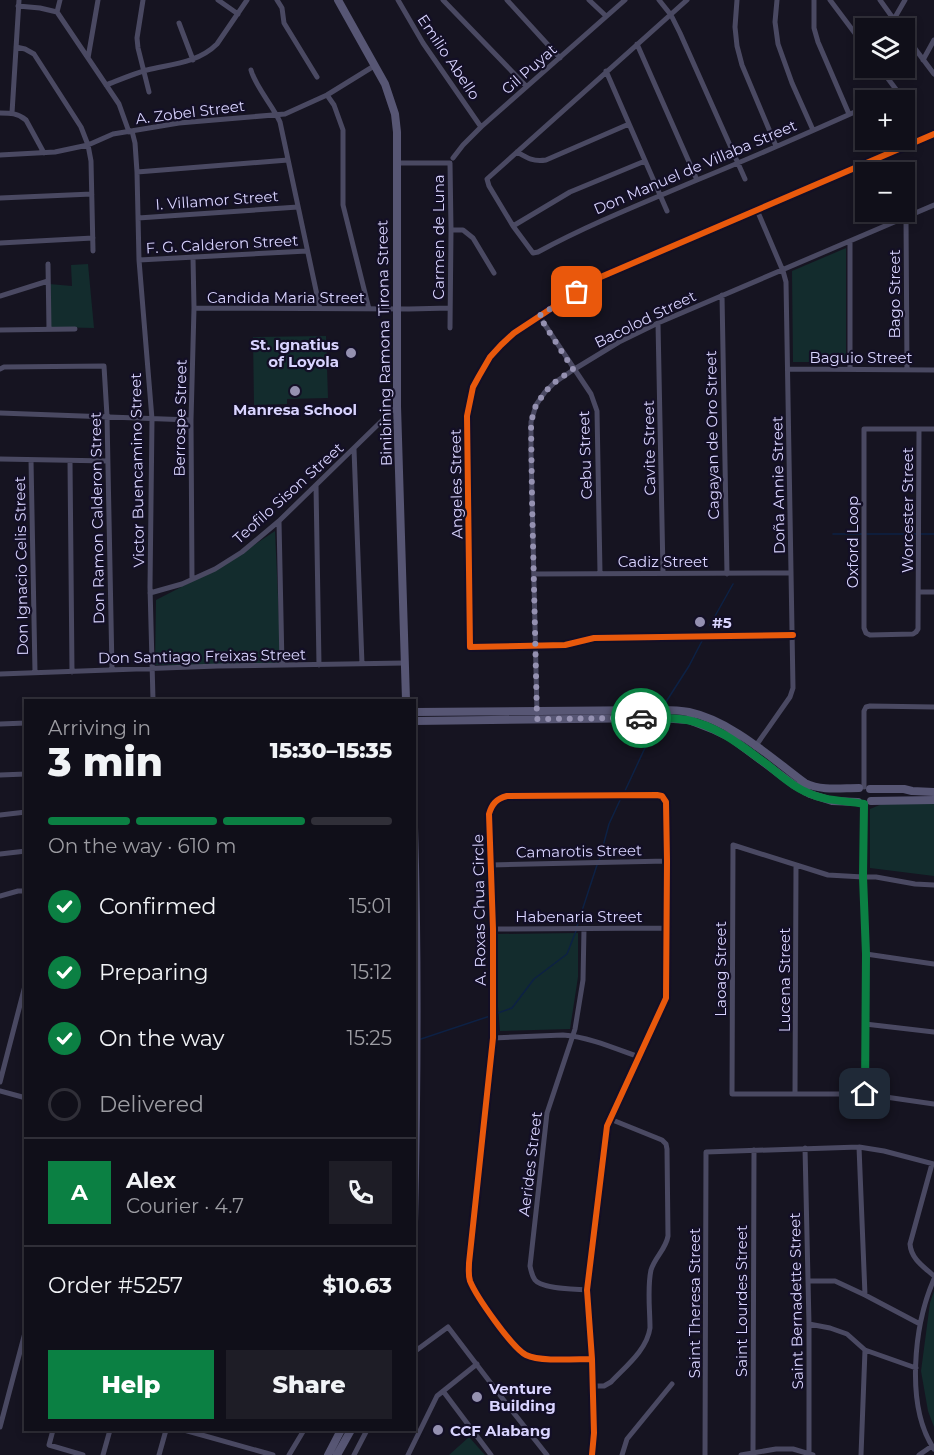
<!DOCTYPE html>
<meta charset="utf-8">
<style>
body{margin:0;font-family:Montserrat,sans-serif;background:#1e1d26;color:#f1f3f6;height:100vh;display:flex;flex-direction:column;font-size:22px;white-space:nowrap}
*{box-sizing:border-box;margin:0}
p{font-size:20px;color:#9c9ca2}
.icon{flex:none;width:33px;height:33px;fill:none;stroke:currentColor;stroke-width:2;stroke-linecap:round;stroke-linejoin:round}
.map{position:relative;flex:1;overflow:hidden}
.details{position:absolute;left:24px;top:699px;width:392px;height:732px;display:flex;flex-direction:column;background:#100f19;border-radius:0px;box-shadow:0 3px 9px #0003,0 0 0 2px #302f38}
.details>*{flex:none}
.buttons{position:absolute;left:855px;top:18px;display:grid;gap:12px}
.buttons a{display:grid;place-items:center;width:60px;height:60px;border-radius:0px;background:#100f19;box-shadow:0 3px 9px #0003,0 0 0 2px #302f38;font-size:30px}
.pin{position:absolute;display:grid;place-items:center;width:51px;height:51px;color:#fff;margin:-26px;border-radius:12px;box-shadow:0 3px 9px #0006}
.courier{position:absolute;display:grid;place-items:center;width:60px;height:60px;margin:-30px;border:4px solid #0b8043;border-radius:50%;background:#fff;color:#222;box-shadow:0 2px 8px #0007}
.overview em{font-style:normal;font-weight:800}
.overview div{display:flex;flex-direction:column-reverse}
.overview{display:flex;align-items:center;justify-content:space-between;height:102px;padding:0 24px}
h1{font-size:39px;font-weight:800;line-height:45px}
.bar{display:grid;grid-template-columns:repeat(4,1fr);gap:9px 6px;align-content:center;height:72px;padding:0 24px}
.bar i{height:8px;border-radius:4px;background:#302f38}
.bar .on{background:#0b8043}
.bar p{grid-column:span 4}
.line{display:flex;align-items:center;gap:15px;padding:0 24px;border-top:2px solid #302f38}
.line div{flex:1}
.round{display:grid;place-items:center;flex:none;width:63px;height:63px;border-radius:0px;background:#1e1d26}
ol{padding:0 24px;list-style:none}
li{display:flex;align-items:center;gap:18px;height:66px}
li p{margin-inline-start:auto}
li .icon{padding:6px;border-radius:50%;background:#0b8043;color:#fff;stroke-width:4}
li:last-child{color:#9c9ca2}
li i{width:33px;height:33px;border:3px solid #302f38;border-radius:50%}
.action{display:flex;gap:12px;margin-top:auto;padding:12px 24px}
.action a{flex:1;height:69px;border-radius:0px;background:#0b8043;color:#fff;font-size:24px;font-weight:800;line-height:69px;text-align:center}
.action a+a{background:#1e1d26;color:#f1f3f6}
.map>svg:first-child{display:block}
</style>
<div class="map">
<svg width="934" height="1455" viewBox="0 0 934 1455">
<rect width="100%" height="100%" fill="#161421"/>
<path fill="#132c2d" d="M846 248V362H793L792 271Z
M88 264 94 328 49 327V284L72 286 71 265Z
M326 336 328 398 287 399V404L254 405 253 337Z
M275 531 281 664 155 665 156 600 224 565Z
M882 804H934V876L870 868V809Z
M578 933V977L570 1029 500 1031 498 1007V934Z
M934 1291V1427L928 1411 921 1371 930 1303Z
M469 1437 485 1455H449Z"/>
<g fill="none" stroke-linecap="round" stroke-linejoin="round">
<path stroke="#0d2144" stroke-width="1.5" d="M833 534H862
M867 534H916
M921 534H934
M710 625 733 584
M664 705 689 666 703 639
M624 793 657 722
M599 861 609 824 621 798
M577 926 597 865
M495 1014 512 1008 534 979 567 954 576 931
M421 1039 490 1016"/>
<path stroke="#4a4962" stroke-width="5" d="M143 0 137 38 138 48 149 92
M218 0 238 14
M277 0 282 8 284 23 317 77
M398 0 423 43 481 127
M443 0 526 86
M507 0 560 58
M589 0 606 16
M659 0 671 15 680 33 745 179
M687 0 487 179 489 186 513 226 533 253 538 252C590 224 643 203 697 180 754 157 810 132 866 107
M737 0 735 27 737 46 742 65 776 146
M777 0 775 22 778 44 792 83 813 130
M814 0V28L818 42 849 114
M830 0 866 48
M880 0 900 28
M18 6 40 8 57 12 119 104 129 132
M57 12 60 0
M894 19 905 0
M179 23 193 60
M904 34 934 74
M637 44 697 180
M16 47 25 49 34 54 81 127 88 145 91 161 93 251
M88 58 98 0
M923 60 934 40
M880 68 898 92 880 100
M251 70C255 86 273 106 280 122L320 309
M606 71 667 211
M106 85C119 80 133 74 147 70 171 64 198 63 217 44L247 0
M327 95 334 105 343 130V205L369 309
M0 113C10 113 18 113 26 120L44 153
M12 113 19 0
M132 131 135 143 137 172 139 260 152 419 150 587 153 700
M517 152C527 158 533 162 546 160L629 124
M0 155 55 152 88 145 113 134 179 123 285 114 327 95 374 66
M453 158 463 145 481 127 625 0
M397 163H450L451 230 450 328
M137 172 288 160
M0 198 92 194
M906 217 907 370
M138 218 298 207
M513 226 570 192 645 161
M451 230H463L473 238 494 273
M850 241V369
M0 243 93 238
M139 260 307 251
M48 264 49 329
M722 295 727 574
M0 296 48 281
M194 308 409 309 450 308
M539 316 591 394 597 411 600 573
M658 323 663 573
M0 330 75 329
M0 369 4 367 104 366 107 416 112 670
M788 369 934 370
M0 413 191 420
M919 429 918 629 916 632 913 634 870 635 866 633 864 628V429H934
M354 449 362 664
M0 459 108 461
M31 460 35 672
M70 461 72 672
M316 485 319 665
M279 521 282 665
M534 574 791 573
M192 579 191 420 194 308 193 257
M919 592H934
M150 593 182 584 215 569 242 552 279 521 397 406
M793 635 594 638 565 645 470 647 467 416 473 387 479 376 490 357 501 345 514 333 596 279 934 134
M0 674 218 666 405 663
M537 714 531 452V422L536 405 545 392 554 383 573 370 619 342 658 323 934 205
M0 724 26 723
M755 747 790 697 793 688 786 282 783 271 757 210
M0 775 26 774
M864 787V711L866 707 870 706 934 707
M864 804 863 877 866 954 865 1094
M0 815 26 812
M0 854 26 851
M491 865 667 861
M934 885 915 884 876 877H863L828 875 733 845 732 1094H865L934 1104
M0 896 18 891H26
M493 929 666 928
M584 929 583 980 575 1029 547 1113 530 1266C531 1271 532 1276 535 1280 542 1289 575 1289 587 1290
M866 954 934 964
M865 1024 934 1032
M493 1038 563 1035C589 1037 614 1048 639 1057
M0 1082 26 982
M0 1091 26 1098
M795 1094 796 866
M859 1147 865 1295
M805 1148 809 1324V1454
M932 1164 910 1244C911 1259 924 1267 934 1276
M934 1279C914 1325 905 1406 934 1449
M809 1281H835L865 1295 920 1324
M809 1324 830 1328 847 1334 865 1350 916 1368
M414 1352 448 1327 509 1407 547 1455
M592 1359C576 1359 540 1362 526 1355 512 1348 476 1296 470 1281 468 1275 469 1269 469 1263L493 1038V929L489 814C492 804 496 799 507 796L657 795 662 796 666 802 667 861 666 998 607 1126 587 1290 592 1359 594 1433 592 1455
M593 1386H604L611 1382C625 1367 647 1350 650 1328 650 1310 647 1288 651 1270 655 1257 666 1249 668 1236L667 1149 666 1144 662 1140 610 1119
M443 1391 491 1455
M0 1427 26 1329
M53 1430 49 1445 83 1455
M184 1430 273 1455
M753 1453 754 1150
M103 1455 110 1430
M159 1455 166 1430
M289 1455 304 1430
M354 1455 367 1430
M408 1455 437 1396 477 1364
M622 1455 627 1439 672 1384
M705 1455 706 1152 859 1147 884 1151 934 1164
M741 1455 776 1449H793L813 1455
M861 1455 865 1350
M919 1455 932 1446"/>
<path stroke="#575674" stroke-width="8" d="M338 0 385 84 395 114 397 132V406L406 700
M415 712 660 710C670 710 679 710 689 712 731 721 770 757 805 783 822 791 840 788 859 788
M414 721 658 718 689 720 712 729 731 738 794 785 810 794 832 801 858 802
M870 789H904L912 791 934 792
M871 801 934 800
M414 827C418 959 417 1091 414 1223
M328 1455 341 1430
M337 1455 351 1430"/>
<defs>
<path id="cycleway" d="M793 635 594 638 565 645 470 647 467 416 473 387 479 376 490 357 501 345 514 333 596 279 934 134
M592 1359C576 1359 540 1362 526 1355 512 1348 476 1296 470 1281 468 1275 469 1269 469 1263L493 1038V929L489 814C492 804 496 799 507 796L657 795 662 796 666 802 667 861 666 998 607 1126 587 1290 592 1359 594 1433 592 1455"/>
</defs>
<use href="#cycleway" stroke="#130f26" stroke-width="10"/>
<use href="#cycleway" stroke="#e8590c" stroke-width="6"/>
</g>
<g fill="none" stroke-linecap="round" stroke-linejoin="round">
<path stroke="#9591b1" stroke-width="6" stroke-dasharray="0 10.8" d="M577 292 539 316 573 369 554 383 545 392 536 405 531 422 532 499 537 719 641 718"/>
<path stroke="#0b8043" stroke-width="8" d="M641 718C656 718 672 717 687 720 718 726 743 747 768 765 780 775 792 786 806 792 826 802 844 800 864 804L863 877 866 954 865 1094"/>
</g>
<g fill="#9591b1" stroke="#130f26" stroke-width="2">
<circle cx="351" cy="353" r="6"/>
<circle cx="295" cy="391" r="6"/>
<circle cx="700" cy="622" r="6"/>
<circle cx="477" cy="1397" r="6"/>
<circle cx="438" cy="1430" r="6"/>
</g>
<g text-anchor="middle" dominant-baseline="central" stroke-width="4.5" stroke-linejoin="round" paint-order="stroke">
<g font-size="15" fill="#d9d4ff" stroke="#130f26">
<text transform="translate(449 57) rotate(56)">Emilio Abello</text>
<text transform="translate(529 69) rotate(-41)">Gil Puyat</text>
<text transform="translate(190 112) rotate(-7)">A. Zobel Street</text>
<text transform="translate(695 167) rotate(-23)">Don Manuel de Villaba Street</text>
<text transform="translate(217 200) rotate(-4)">I. Villamor Street</text>
<text transform="translate(438 237) rotate(-90)">Carmen de Luna</text>
<text transform="translate(222 244) rotate(-3)">F. G. Calderon Street</text>
<text transform="translate(894 294) rotate(-90)">Bago Street</text>
<text x="286" y="297">Candida Maria Street</text>
<text transform="translate(645 319) rotate(-26)">Bacolod Street</text>
<text transform="translate(384 343) rotate(-91)">Binibining Ramona Tirona Street</text>
<text x="861" y="357">Baguio Street</text>
<text transform="translate(180 418) rotate(-89)">Berrospe Street</text>
<text transform="translate(712 435) rotate(-91)">Cagayan de Oro Street</text>
<text transform="translate(649 448) rotate(-91)">Cavite Street</text>
<text transform="translate(585 455) rotate(-92)">Cebu Street</text>
<text transform="translate(137 470) rotate(-91)">Victor Buencamino Street</text>
<text transform="translate(456 484) rotate(-91)">Angeles Street</text>
<text transform="translate(778 485) rotate(-91)">Doña Annie Street</text>
<text transform="translate(288 493) rotate(-42)">Teofilo Sison Street</text>
<text transform="translate(907 510) rotate(-90)">Worcester Street</text>
<text transform="translate(97 518) rotate(-91)">Don Ramon Calderon Street</text>
<text transform="translate(852 542) rotate(-90)">Oxford Loop</text>
<text x="663" y="561">Cadiz Street</text>
<text transform="translate(21 566) rotate(-91)">Don Ignacio Celis Street</text>
<text transform="translate(202 656) rotate(-1)">Don Santiago Freixas Street</text>
<text transform="translate(579 851) rotate(-1)">Camarotis Street</text>
<text transform="translate(479 910) rotate(-91)">A. Roxas Chua Circle</text>
<text x="579" y="916">Habenaria Street</text>
<text transform="translate(720 969) rotate(-90)">Laoag Street</text>
<text transform="translate(784 980) rotate(-90)">Lucena Street</text>
<text transform="translate(530 1164) rotate(-83)">Aerides Street</text>
<text transform="translate(741 1301) rotate(-90)">Saint Lourdes Street</text>
<text transform="translate(796 1301) rotate(-91)">Saint Bernadette Street</text>
<text transform="translate(694 1303) rotate(-90)">Saint Theresa Street</text>
</g>
<g font-size="15" font-weight="bold" fill="#d9d4ff" stroke="#130f26" text-anchor="start">
<text x="339" y="344" text-anchor="end">St. Ignatius<tspan x="339" dy="17">of Loyola</tspan></text>
<text x="295" y="409" text-anchor="middle">Manresa School</text>
<text x="712" y="622">#5</text>
<text x="489" y="1388">Venture<tspan x="489" dy="17">Building</tspan></text>
<text x="450" y="1430">CCF Alabang</text>
</g>
</g>
</svg>
<div class="buttons">
<a><svg class="icon" aria-label="layers" viewBox="0 0 24 24"><path d="M12 4l9 5-9 5-9-5zM3 14l9 5 9-5"/></svg></a>
<a>+</a>
<a>−</a>
</div>
<div class="pin" style="left:577px;top:292px;background:#ea580c"><svg class="icon" aria-label="bag" viewBox="0 0 24 24"><path d="M5 8h14l-1 12H6zM9 8a3 3 0 0 1 6 0"/></svg></div>
<div class="pin" style="left:865px;top:1094px;background:#1f2937"><svg class="icon" aria-label="home" viewBox="0 0 24 24"><path d="M3 11l9-7 9 7M6 9v11h12V9"/></svg></div>
<div class="courier" style="left:641px;top:718px"><svg class="icon" aria-label="car" viewBox="0 0 24 24"><path d="M5 17H2v-5l4-1 3-4h7l3 4 3 1v5h-3M9 17h6M6 11h13"/><circle cx="7" cy="17" r="2"/><circle cx="17" cy="17" r="2"/></svg></div>
<section class="details">
<div class="overview"><div><h1>3 min</h1><p>Arriving in</p></div><em>15:30–15:35</em></div>
<div class="bar"><i class="on"></i><i class="on"></i><i class="on"></i><i></i><p>On the way · 610 m</p></div>
<ol>
<li><svg class="icon" aria-label="check" viewBox="0 0 24 24"><path d="M5 12l5 5 9-10"/></svg>Confirmed<p>15:01</p></li>
<li><svg class="icon" aria-label="check" viewBox="0 0 24 24"><path d="M5 12l5 5 9-10"/></svg>Preparing<p>15:12</p></li>
<li><svg class="icon" aria-label="check" viewBox="0 0 24 24"><path d="M5 12l5 5 9-10"/></svg>On the way<p>15:25</p></li>
<li><i></i>Delivered</li>
</ol>
<div class="line" style="height:108px"><b class="round" style="background:#0b8043;color:#fff">A</b><div><b>Alex</b><p>Courier · 4.7</p></div><a class="round"><svg class="icon" aria-label="phone" viewBox="0 0 24 24"><path d="M5 4h4l2 5-3 2q2 4 5 5l2-3 5 2v4C11 20 4 13 5 4z"/></svg></a></div>
<div class="line" style="height:78px"><div>Order #5257</div><b>$10.63</b></div>
<div class="action"><a>Help</a><a>Share</a></div>
</section>
</div>
